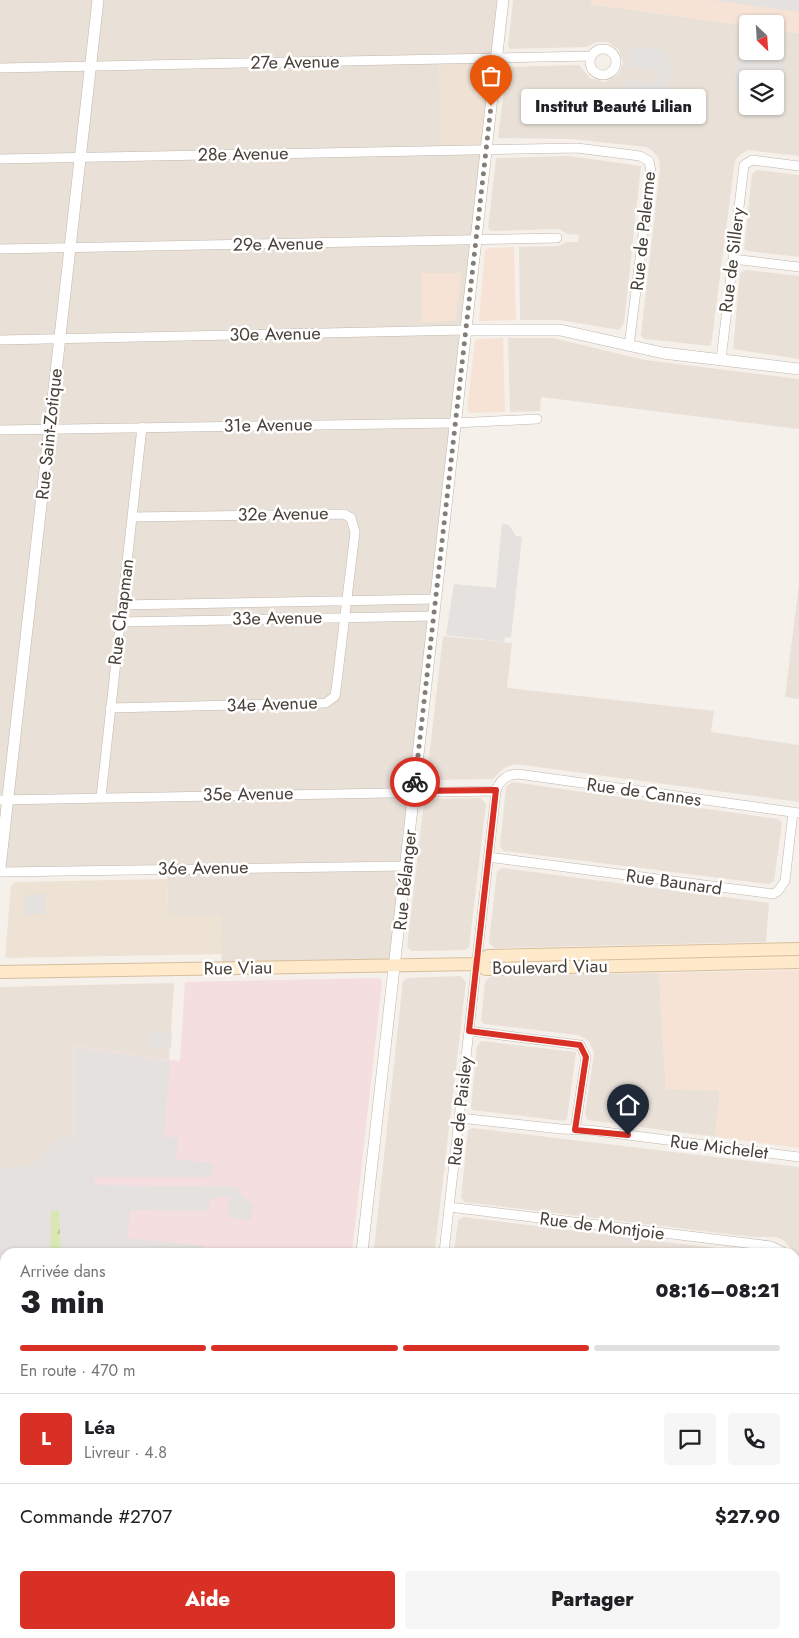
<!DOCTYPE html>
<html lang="fr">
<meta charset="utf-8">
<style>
body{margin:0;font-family:Jost,sans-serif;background:#f6f6f6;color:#202124;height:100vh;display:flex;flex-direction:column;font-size:19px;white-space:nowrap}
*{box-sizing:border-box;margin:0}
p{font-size:16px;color:#757577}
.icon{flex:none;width:28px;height:28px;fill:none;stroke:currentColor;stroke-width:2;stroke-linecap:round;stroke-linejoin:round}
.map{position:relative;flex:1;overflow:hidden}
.drawer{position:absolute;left:0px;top:1248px;width:800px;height:391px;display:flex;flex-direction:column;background:#fff;border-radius:15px 15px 0 0;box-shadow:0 1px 4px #0004}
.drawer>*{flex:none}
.needle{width:32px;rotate:155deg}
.buttons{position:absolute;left:739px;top:15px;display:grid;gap:10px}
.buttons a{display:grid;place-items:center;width:45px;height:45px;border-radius:5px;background:#fff;box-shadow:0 1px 4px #0004;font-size:25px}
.pin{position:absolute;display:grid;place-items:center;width:42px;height:42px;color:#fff;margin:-51px -21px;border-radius:50% 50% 50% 0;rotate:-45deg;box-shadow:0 0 5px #0007}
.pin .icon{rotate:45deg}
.courier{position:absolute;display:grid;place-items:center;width:50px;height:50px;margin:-25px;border:4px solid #d93025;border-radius:50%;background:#fff;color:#222;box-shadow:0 1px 6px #0007}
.bubble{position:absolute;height:35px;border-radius:5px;background:#fff;box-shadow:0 1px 4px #0004;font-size:16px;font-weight:800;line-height:35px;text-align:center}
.summary em{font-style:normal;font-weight:800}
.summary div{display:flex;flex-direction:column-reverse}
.summary{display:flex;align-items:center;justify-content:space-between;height:85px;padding:0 20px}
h1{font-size:32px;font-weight:800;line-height:38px}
.bar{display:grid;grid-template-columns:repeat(4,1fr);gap:8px 5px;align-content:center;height:60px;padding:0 20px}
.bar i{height:6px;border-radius:4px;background:#e0e0e0}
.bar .selected{background:#d93025}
.bar p{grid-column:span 4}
.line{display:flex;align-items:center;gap:12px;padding:0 20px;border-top:1px solid #e0e0e0}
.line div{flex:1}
.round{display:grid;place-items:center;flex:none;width:52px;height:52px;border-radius:5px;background:#f6f6f6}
.primary-button{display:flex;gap:10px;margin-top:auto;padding:10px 20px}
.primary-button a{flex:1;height:58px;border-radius:5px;background:#d93025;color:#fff;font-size:20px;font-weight:800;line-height:58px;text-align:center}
.primary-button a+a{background:#f6f6f6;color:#202124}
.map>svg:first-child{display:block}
</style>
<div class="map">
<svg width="799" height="1638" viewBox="0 0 799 1638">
<defs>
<pattern id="forest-firs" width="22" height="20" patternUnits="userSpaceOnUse" patternTransform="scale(1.25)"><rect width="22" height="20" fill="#d9e8b3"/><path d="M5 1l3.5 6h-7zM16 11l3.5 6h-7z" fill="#bcc89b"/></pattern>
</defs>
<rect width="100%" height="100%" fill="#f5f0ea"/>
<path fill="#e9e1d8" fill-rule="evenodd" d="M0 0H503L395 966 222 968 220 915H168L167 869 0 872Z
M513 0H591V4L747 26 748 51H775V30L799 33V156L748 150 741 154 735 160 711 346 645 339 641 336 660 168 659 159 653 151 646 147 572 139 498 138 507 67 579 65 590 78 605 82 618 75 623 64 619 50 608 42H598L586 47 510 49 508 46ZM748 79H775V106H748Z
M569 156 641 166 624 323 619 330 560 320H520L519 247 558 246 567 242H578L579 235 567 234 559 229 491 231 488 228 496 158Z
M757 170 799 175V257L747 251 744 249 752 174Z
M746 270 799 276V359L733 349 740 273Z
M508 338H553L645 360 799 379V429L541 397 540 411 510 412Z
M799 583V699L785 697Z
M443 636 512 643 507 688 714 711 711 732 799 745V802L515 764 504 768 493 779 430 780 427 775Z
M512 782 779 819 782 823 774 881 769 884 503 851 500 845 506 787Z
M429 799 481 798 486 804 469 947 465 950 412 951 407 947 424 802Z
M502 868 769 903 766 942 494 948 489 942 497 871Z
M659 973 666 1088 720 1091 715 1137 588 1120 585 1114 594 1053 589 1041 578 1035 484 1024 481 1020 485 982 491 976Z
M461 976 466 982 435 1249 431 1251 378 1252 374 1248 403 981 408 978Z
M174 983 169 1060 73 1046 74 1184 0 1186V987Z
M481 1041 576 1052 567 1119 564 1121 472 1110 471 1106 477 1046Z
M472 1128 799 1167V1332L795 1331V1252L783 1240 777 1237H752L464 1202 461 1197 468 1131Z
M464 1217 748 1252H454L458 1220Z
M795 1348 799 1349V1424L795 1423Z
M795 1440H799V1509L795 1508Z
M0 1462H5V1634H274V1638H0Z
M795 1526H799V1595H795Z
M795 1612 799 1613V1638H731V1634H795Z
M367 1634H446V1638H367Z
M463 1634H712V1638H463Z"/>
<path fill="#f6e3d6" d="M591 0H799V33L775 30V24H748L747 26 591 4Z
M514 247 516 320 479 321 485 250 489 248Z
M421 273H462L455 321 422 322Z
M503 338 505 412 469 413 467 410 475 341 478 339Z
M799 970V1148L715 1137 720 1091 666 1089 659 973Z"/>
<path fill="#eee2d4" d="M497 58 486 149 441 150 438 59Z
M167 879 168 915H220L222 954 5 958 11 886 15 882Z"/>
<path fill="#f5dedf" d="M377 978 381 979 382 984 352 1252H5V1354L0 1355V1186L74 1184 73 1046 180 1061 185 982Z"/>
<path fill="url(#forest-firs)" d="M50 1211H59L61 1252H51Z"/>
<path fill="#e4e1de" d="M712 0H799V12Z
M630 46 668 51 667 61H672L666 100 646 97 644 104 618 101 620 87H625L626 80 656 83 657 71 627 67Z
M751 51H771L776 60 783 61 778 99 775 98V79H748L747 94 734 92 739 55 746 56Z
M502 524 509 525 516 536 522 537 511 638 505 637 504 642 446 635 454 584 496 588Z
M46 894V914H24V895Z
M149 1031 172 1033 171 1048 148 1046Z
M74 1047 170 1061 164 1136 178 1138 176 1159 213 1163 212 1177H95V1185L237 1187 246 1201 253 1203 251 1220 232 1218 227 1214 229 1199 223 1196 211 1199 207 1211 130 1210 127 1238 204 1246 203 1252H61L59 1211H51V1252H5V1255H0V1168L32 1166 60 1138 74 1137Z"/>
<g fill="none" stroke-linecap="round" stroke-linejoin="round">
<defs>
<path id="minor" d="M590 62a13 13 0 1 1 26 0a13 13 0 1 1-26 0Z
M0 68 591 56
M0 159 577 148 640 156 649 161 651 172 629 346
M0 249 557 238
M733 259 799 267
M0 340 465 330
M721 360 744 165 752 160 799 166
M0 430 455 423 537 419
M121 605 436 599
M119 622 434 616
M110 708 326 703 335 696 336 690 355 532 351 518 344 514 132 517
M101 797 142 427
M0 800 496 791
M488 857 773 894 778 891 785 881 793 812
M0 872 407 866
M469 1031 580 1045 586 1057 575 1130
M460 1118 561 1129 589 1130 799 1157
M449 1207 771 1246 783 1252
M444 1252 496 791C499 781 507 774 518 774L799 813
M795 1339 799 1340
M795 1432 799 1433
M0 1462H5
M795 1518H799
M0 1589H5
M795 1603 799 1604
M455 1638V1634
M722 1638V1634"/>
<path id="tertiary" d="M465 330H560L663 353 799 369
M0 868 98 0
M362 1252 503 0
M318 1638 319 1634"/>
<path id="secondary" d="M477 964 488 956 799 949
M477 964 486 969 799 962
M0 972 477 964"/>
</defs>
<use href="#minor" stroke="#c1b6ac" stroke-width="10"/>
<use href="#tertiary" stroke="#c1b6ac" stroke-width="12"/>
<use href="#secondary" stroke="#d7be9d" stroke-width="14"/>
<use href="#minor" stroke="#fff" stroke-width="9"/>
<use href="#tertiary" stroke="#fff" stroke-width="11"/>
<use href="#secondary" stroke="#fee9cb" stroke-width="12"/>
</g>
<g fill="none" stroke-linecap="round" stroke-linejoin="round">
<path stroke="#857e76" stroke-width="5" stroke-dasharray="0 9" d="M415 782 491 106"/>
<path stroke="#d93025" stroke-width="6" d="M415 782 414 791 496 790 469 1031 580 1045 586 1057 575 1130 628 1135"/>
</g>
<g text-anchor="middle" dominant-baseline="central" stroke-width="5" stroke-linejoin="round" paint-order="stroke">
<g font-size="18" fill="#494038" stroke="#fff">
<text transform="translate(295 62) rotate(-1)">27e Avenue</text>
<text transform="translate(243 154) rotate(-1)">28e Avenue</text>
<text transform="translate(643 231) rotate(-84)">Rue de Palerme</text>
<text transform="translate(278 244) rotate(-1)">29e Avenue</text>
<text transform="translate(732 260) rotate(-83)">Rue de Sillery</text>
<text transform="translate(275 334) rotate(-1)">30e Avenue</text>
<text transform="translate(268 425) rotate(-1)">31e Avenue</text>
<text transform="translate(49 434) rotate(-84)">Rue Saint-Zotique</text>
<text transform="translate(283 514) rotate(-1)">32e Avenue</text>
<text transform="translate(121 612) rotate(-83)">Rue Chapman</text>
<text transform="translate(277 618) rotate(-1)">33e Avenue</text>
<text transform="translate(272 704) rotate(-2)">34e Avenue</text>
<text transform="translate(644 792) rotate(8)">Rue de Cannes</text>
<text transform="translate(248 794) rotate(-1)">35e Avenue</text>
<text transform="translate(203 868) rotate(-1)">36e Avenue</text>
<text transform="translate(405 880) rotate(-84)">Rue Bélanger</text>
<text transform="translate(674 882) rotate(8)">Rue Baunard</text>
<text transform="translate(550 967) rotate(-1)">Boulevard Viau</text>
<text transform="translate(238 968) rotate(-1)">Rue Viau</text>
<text transform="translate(460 1111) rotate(-84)">Rue de Paisley</text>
<text transform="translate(719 1147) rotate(7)">Rue Michelet</text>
<text transform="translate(602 1226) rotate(7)">Rue de Montjoie</text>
</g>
</g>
</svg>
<div class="buttons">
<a><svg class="needle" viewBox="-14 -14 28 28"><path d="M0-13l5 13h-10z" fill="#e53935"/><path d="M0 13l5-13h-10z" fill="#757577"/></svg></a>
<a><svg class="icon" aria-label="layers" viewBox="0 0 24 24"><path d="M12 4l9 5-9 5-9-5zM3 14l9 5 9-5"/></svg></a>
</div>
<div class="pin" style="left:491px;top:106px;background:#ea580c"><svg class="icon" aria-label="bag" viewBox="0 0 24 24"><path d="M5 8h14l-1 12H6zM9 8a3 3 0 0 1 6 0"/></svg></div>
<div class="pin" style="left:628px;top:1135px;background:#1f2937"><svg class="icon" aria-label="home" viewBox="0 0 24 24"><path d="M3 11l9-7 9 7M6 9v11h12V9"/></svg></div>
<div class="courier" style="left:415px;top:782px"><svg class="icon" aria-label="bike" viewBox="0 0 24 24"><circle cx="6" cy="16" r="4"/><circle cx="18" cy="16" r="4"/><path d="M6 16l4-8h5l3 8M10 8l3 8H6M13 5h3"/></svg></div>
<div class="bubble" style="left:521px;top:89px;width:185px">Institut Beauté Lilian</div>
<section class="drawer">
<div class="summary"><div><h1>3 min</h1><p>Arrivée dans</p></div><em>08:16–08:21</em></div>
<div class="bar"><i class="selected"></i><i class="selected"></i><i class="selected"></i><i></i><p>En route · 470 m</p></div>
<div class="line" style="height:90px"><b class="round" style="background:#d93025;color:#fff">L</b><div><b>Léa</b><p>Livreur · 4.8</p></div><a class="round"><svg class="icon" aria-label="chat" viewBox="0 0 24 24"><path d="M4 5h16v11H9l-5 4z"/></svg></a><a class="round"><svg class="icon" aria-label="phone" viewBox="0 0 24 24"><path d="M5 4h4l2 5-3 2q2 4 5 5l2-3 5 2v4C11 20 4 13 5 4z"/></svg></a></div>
<div class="line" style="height:65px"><div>Commande #2707</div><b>$27.90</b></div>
<div class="primary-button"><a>Aide</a><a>Partager</a></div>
</section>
</div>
